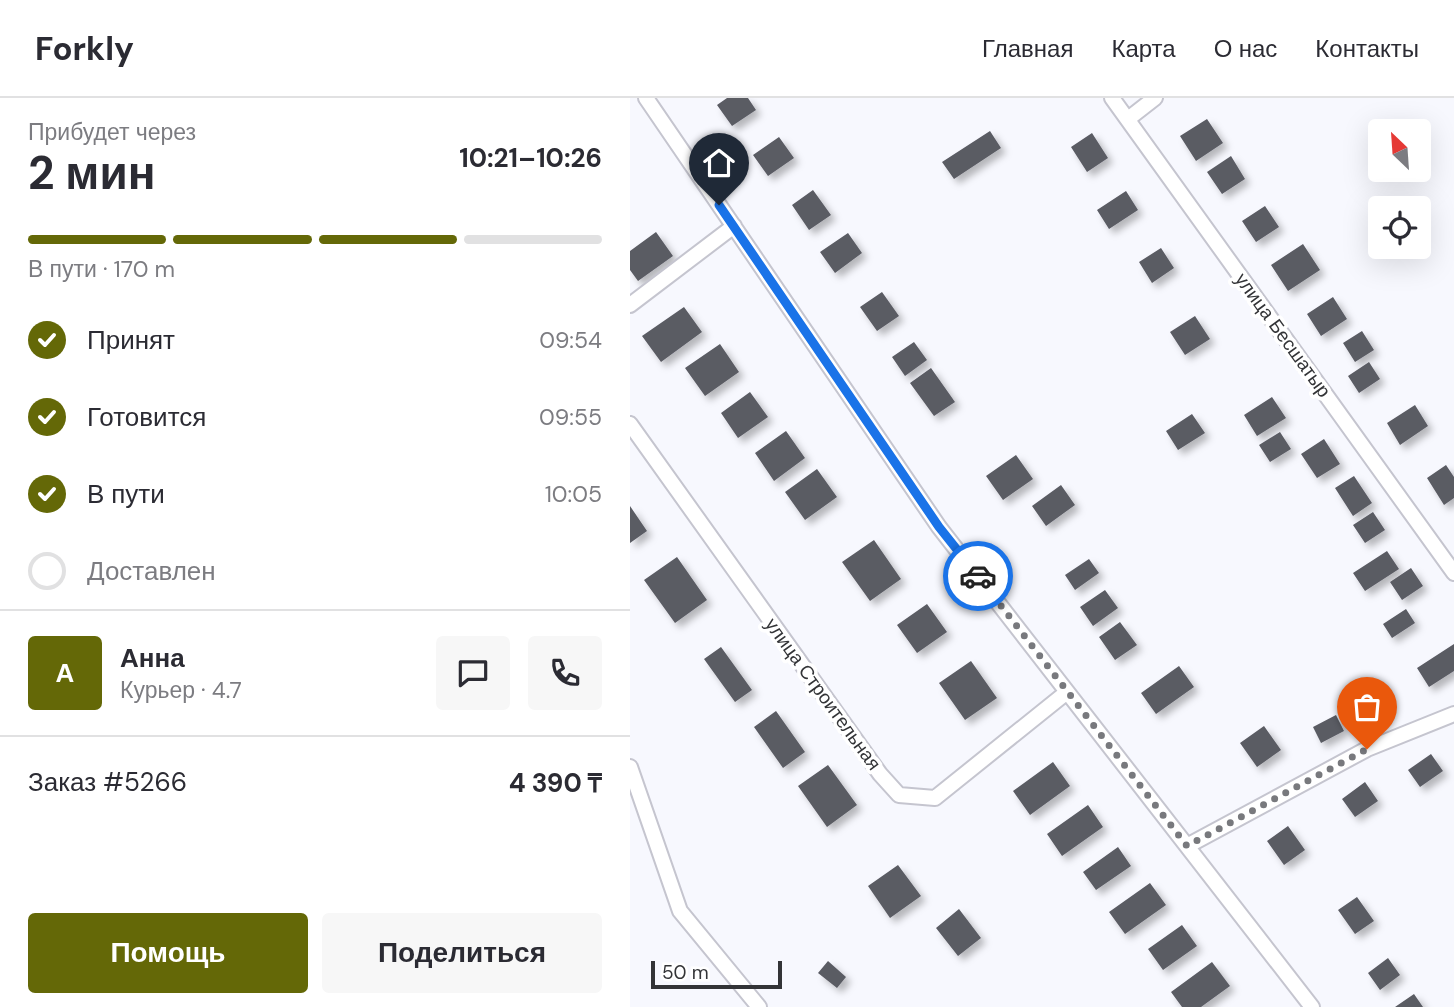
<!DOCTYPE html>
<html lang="ru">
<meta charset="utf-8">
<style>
body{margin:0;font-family:"DM Sans",sans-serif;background:#f7f7f7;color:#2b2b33;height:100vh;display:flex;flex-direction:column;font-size:26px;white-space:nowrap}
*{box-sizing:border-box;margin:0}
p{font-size:23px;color:#7c7c81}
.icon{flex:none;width:38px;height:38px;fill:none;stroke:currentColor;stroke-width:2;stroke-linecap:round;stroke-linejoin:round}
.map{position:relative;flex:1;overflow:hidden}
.side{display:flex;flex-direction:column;background:#fff;width:630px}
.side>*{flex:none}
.needle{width:46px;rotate:335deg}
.buttons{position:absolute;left:738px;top:21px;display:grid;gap:14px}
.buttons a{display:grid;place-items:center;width:63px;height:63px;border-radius:7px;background:#fff;box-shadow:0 7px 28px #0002;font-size:35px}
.scale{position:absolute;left:21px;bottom:18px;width:131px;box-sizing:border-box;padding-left:7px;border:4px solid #333437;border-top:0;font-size:19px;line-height:24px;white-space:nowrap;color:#333437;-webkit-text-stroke:5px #fff;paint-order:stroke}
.pin{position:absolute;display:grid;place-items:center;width:60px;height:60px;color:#fff;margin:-72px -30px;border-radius:50% 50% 50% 0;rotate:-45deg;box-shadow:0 0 7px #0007}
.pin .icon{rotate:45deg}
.courier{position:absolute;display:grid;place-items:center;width:70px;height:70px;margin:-35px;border:5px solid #1a73e8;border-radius:50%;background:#fff;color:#222;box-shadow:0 2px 9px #0007}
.headline em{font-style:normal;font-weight:700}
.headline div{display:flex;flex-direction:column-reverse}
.headline{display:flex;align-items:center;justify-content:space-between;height:119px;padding:0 28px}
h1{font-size:46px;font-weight:700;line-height:52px}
.bar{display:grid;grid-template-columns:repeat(4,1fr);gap:10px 7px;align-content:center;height:84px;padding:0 28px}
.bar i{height:9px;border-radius:5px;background:#e1e1e2}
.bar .active{background:#646807}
.bar p{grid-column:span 4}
.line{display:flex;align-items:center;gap:18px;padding:0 28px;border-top:2px solid #e1e1e2}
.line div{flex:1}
.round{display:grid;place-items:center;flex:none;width:74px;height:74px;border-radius:7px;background:#f7f7f7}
ol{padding:0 28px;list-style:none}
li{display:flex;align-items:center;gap:21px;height:77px}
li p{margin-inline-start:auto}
li .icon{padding:7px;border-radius:50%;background:#646807;color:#fff;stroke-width:4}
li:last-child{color:#7c7c81}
li i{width:38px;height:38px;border:4px solid #e1e1e2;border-radius:50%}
.action{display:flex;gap:14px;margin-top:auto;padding:14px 28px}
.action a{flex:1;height:80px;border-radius:7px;background:#646807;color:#fff;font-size:28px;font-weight:700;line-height:80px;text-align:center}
.action a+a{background:#f7f7f7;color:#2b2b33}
header{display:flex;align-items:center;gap:42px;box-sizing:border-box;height:98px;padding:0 35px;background:#fff;border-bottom:2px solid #e1e1e2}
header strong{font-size:33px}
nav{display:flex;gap:38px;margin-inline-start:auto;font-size:24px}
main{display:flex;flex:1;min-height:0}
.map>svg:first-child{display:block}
</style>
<header>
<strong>Forkly</strong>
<nav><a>Главная</a><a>Карта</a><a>О нас</a><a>Контакты</a></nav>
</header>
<main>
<section class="side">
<div class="headline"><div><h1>2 мин</h1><p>Прибудет через</p></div><em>10:21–10:26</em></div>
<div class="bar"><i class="active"></i><i class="active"></i><i class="active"></i><i></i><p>В пути · 170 m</p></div>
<ol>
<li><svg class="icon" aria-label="check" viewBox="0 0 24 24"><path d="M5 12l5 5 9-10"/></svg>Принят<p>09:54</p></li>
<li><svg class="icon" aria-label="check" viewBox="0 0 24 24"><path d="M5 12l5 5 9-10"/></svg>Готовится<p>09:55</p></li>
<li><svg class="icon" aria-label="check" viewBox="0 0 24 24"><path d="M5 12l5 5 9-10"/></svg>В пути<p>10:05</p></li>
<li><i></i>Доставлен</li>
</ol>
<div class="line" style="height:126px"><b class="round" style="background:#646807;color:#fff">А</b><div><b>Анна</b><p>Курьер · 4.7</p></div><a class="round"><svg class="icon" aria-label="chat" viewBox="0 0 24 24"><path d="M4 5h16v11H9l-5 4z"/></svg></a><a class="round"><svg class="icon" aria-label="phone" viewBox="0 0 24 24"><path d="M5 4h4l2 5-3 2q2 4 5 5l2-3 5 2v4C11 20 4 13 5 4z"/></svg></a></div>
<div class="line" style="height:91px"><div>Заказ #5266</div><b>4 390 ₸</b></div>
<div class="action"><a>Помощь</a><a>Поделиться</a></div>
</section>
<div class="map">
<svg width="824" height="909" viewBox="0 0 824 909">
<defs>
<filter id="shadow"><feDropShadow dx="5" dy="5" stdDeviation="3.5" flood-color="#0004"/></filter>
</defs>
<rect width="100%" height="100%" fill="#f7f8fe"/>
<path fill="#5a5b63" filter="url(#shadow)" d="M97 0H118L126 12 102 28 87 7Z
M577 21 593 45 566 63 550 38Z
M360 33 371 50 324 81 312 64Z
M462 35 478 60 457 74 441 49Z
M149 39 164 60 138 78 123 57Z
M601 58 615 81 592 96 577 74Z
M183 92 201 117 179 132 162 107Z
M496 93 508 112 479 131 467 112Z
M635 108 649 129 626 144 612 123Z
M26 134 43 158 8 183 0 172V153Z
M218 135 232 155 205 175 190 154Z
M673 146 690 172 658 193 641 167Z
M531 150 544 170 522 185 509 164Z
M252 194 269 218 247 233 230 209Z
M703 199 717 221 691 238 677 216Z
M54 209 72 234 31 264 12 238Z
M565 218 580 241 555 257 540 234Z
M732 233 744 252 725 264 713 245Z
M284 244 297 262 275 278 262 259Z
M90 246 109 274 75 298 55 270Z
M739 264 750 281 729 295 718 278Z
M301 270 325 304 304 318 280 285Z
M120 294 138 319 108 340 91 315Z
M642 299 656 320 627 338 614 317Z
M785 307 798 328 770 347 757 325Z
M562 316 575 335 548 352 536 333Z
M156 333 175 360 144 383 125 355Z
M650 334 661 351 640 364 629 347Z
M694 341 710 366 687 380 671 356Z
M386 357 403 381 373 402 356 378Z
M816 367 824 379V400L814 407 797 380Z
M187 371 207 399 175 422 155 394Z
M724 378 742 405 723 418 705 390Z
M431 387 445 407 416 428 402 408Z
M0 408 17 433 0 445Z
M743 414 755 432 735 445 723 427Z
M244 442 271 481 240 503 212 464Z
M757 453 769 471 735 493 723 475Z
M47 459 77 502 45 525 14 482Z
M459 461 469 475 445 492 435 477Z
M781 470 793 488 772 502 760 484Z
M475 492 488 510 463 528 450 509Z
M297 506 317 534 287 555 267 527Z
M776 511 785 525 762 540 753 526Z
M490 524 507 547 485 562 469 539Z
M824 546V573L799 589 787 570Z
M91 549 122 592 105 604 74 561Z
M341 563 367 600 335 622 309 585Z
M549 568 564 589 526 616 511 595Z
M146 613 175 654 153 670 124 629Z
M706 617 714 633 691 645 683 629Z
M634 628 651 652 627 669 610 645Z
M801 656 813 673 790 689 778 672Z
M423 664 440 688 400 717 383 693Z
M198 667 227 707 197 729 168 688Z
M735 684 748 703 725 719 712 701Z
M458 707 473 729 432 758 417 736Z
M658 728 675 752 654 767 637 743Z
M488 749 501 768 466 792 453 774Z
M268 767 291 798 260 820 238 788Z
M520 785 536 807 495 836 479 814Z
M727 799 744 823 725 836 708 812Z
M329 811 351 840 328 858 306 830Z
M552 827 567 848 533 872 518 851Z
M758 860 770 877 750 892 738 875Z
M198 863 216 879 207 890 188 875Z
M582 864 600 888 571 909H552L541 894Z
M784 896 793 909H765Z"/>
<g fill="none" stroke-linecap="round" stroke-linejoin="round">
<defs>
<path id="street" d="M16 0 309 429 682 909
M482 0 824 475
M498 21 525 0
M0 207 104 128
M0 326 250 676 269 697 305 700 437 594
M0 669 50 813 129 909
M557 748 737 651 824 616"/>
</defs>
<use href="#street" stroke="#c5c5cf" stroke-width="18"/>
<use href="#street" stroke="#fff" stroke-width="14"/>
</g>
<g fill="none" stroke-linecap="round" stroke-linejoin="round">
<path stroke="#78797d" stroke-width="7" stroke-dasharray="0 12.6" d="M348 478 557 748 737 651"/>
<path stroke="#1a73e8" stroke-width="9" d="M89 107 309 429 348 478"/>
</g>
<g text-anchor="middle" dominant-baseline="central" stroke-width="7" stroke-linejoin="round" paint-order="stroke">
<g font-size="19" fill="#333437" stroke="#fff">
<text transform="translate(653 237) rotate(54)">улица Бесшатыр</text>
<text transform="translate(193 596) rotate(54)">улица Строительная</text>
</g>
</g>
</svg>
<div class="buttons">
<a><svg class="needle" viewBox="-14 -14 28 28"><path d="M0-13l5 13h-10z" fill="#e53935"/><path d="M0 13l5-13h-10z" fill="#7c7c81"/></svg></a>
<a><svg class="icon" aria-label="locate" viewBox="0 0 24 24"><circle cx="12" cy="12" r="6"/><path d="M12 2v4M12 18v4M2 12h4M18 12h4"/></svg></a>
</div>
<div class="scale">50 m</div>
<div class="pin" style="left:737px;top:651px;background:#ea580c"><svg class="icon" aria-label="bag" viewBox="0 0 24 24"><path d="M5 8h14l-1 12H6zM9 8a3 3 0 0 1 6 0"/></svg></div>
<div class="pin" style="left:89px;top:107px;background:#1f2937"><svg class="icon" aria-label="home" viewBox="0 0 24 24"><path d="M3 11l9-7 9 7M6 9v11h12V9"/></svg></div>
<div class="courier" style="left:348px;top:478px"><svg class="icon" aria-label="car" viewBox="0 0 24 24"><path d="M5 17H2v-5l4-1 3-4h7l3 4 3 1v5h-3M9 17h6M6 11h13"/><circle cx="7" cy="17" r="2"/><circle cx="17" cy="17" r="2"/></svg></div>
</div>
</main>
